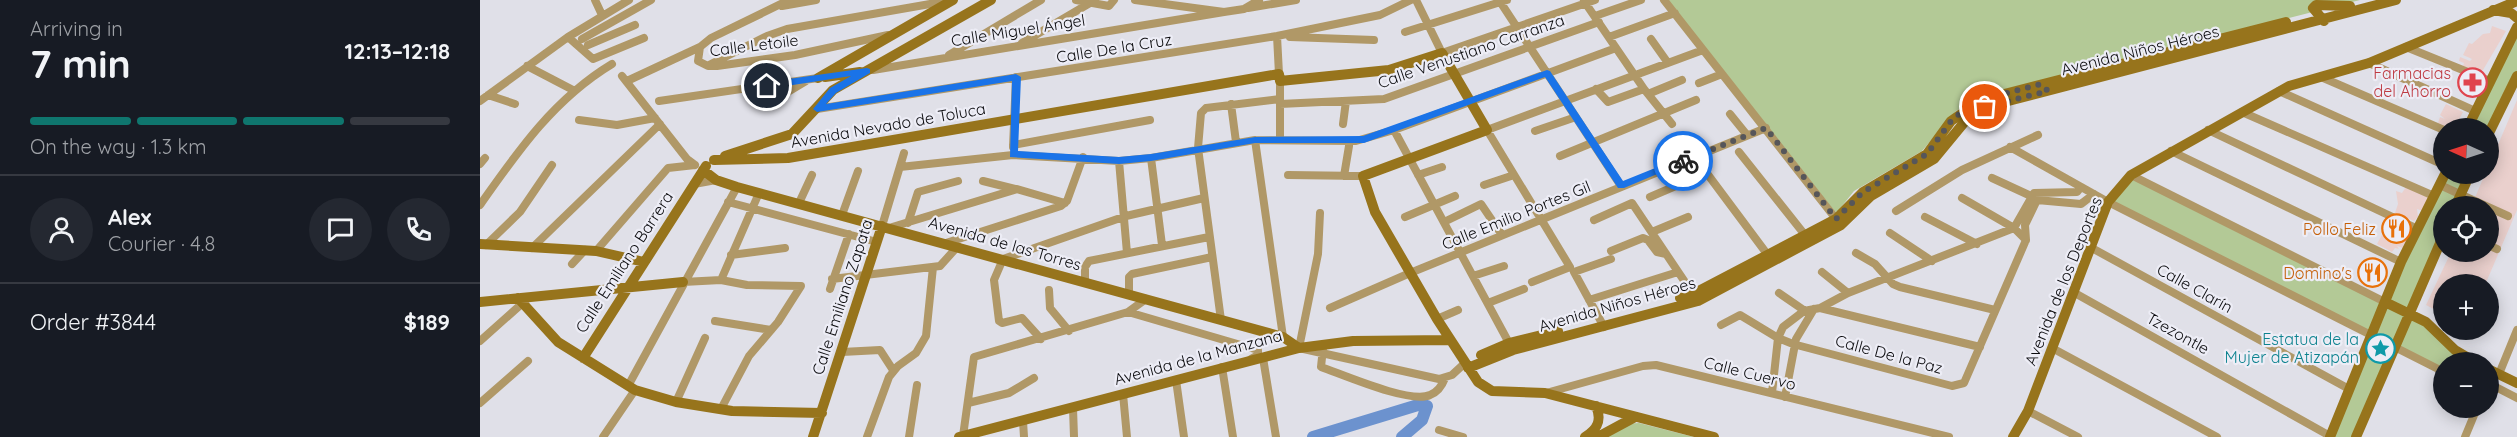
<!DOCTYPE html>
<meta charset="utf-8">
<style>
body{margin:0;font-family:Quicksand,sans-serif;background:#242831;color:#f1f3f6;height:100vh;display:flex;flex-direction:column;font-size:22px;white-space:nowrap}
*{box-sizing:border-box;margin:0}
p{font-size:20px;color:#9ea1a6}
.icon{flex:none;width:33px;height:33px;fill:none;stroke:currentColor;stroke-width:2;stroke-linecap:round;stroke-linejoin:round}
.map{position:relative;flex:1;overflow:hidden}
.drawer{display:flex;flex-direction:column;background:#171b24;width:480px}
.drawer>*{flex:none}
.needle{width:39px;rotate:273deg}
.controls{position:absolute;left:1953px;top:118px;display:grid;gap:12px}
.controls a{display:grid;place-items:center;width:66px;height:66px;border-radius:50%;background:#171b24;box-shadow:0 3px 15px #0003;font-size:30px}
.pin{position:absolute;display:grid;place-items:center;width:51px;height:51px;color:#fff;margin:-26px;border:3px solid #fff;border-radius:50%;box-shadow:0 2px 6px #0007}
.courier{position:absolute;display:grid;place-items:center;width:60px;height:60px;margin:-30px;border:4px solid #1a73e8;border-radius:50%;background:#fff;color:#222;box-shadow:0 2px 8px #0007}
.overview em{font-style:normal;font-weight:700}
.overview div{display:flex;flex-direction:column-reverse}
.overview{display:flex;align-items:center;justify-content:space-between;height:102px;padding:0 30px}
h1{font-size:39px;font-weight:700;line-height:45px}
.bar{display:grid;grid-template-columns:repeat(4,1fr);gap:9px 6px;align-content:center;height:72px;padding:0 30px}
.bar i{height:8px;border-radius:4px;background:#363941}
.bar .selected{background:#0f766e}
.bar p{grid-column:span 4}
.line{display:flex;align-items:center;gap:15px;padding:0 30px;border-top:2px solid #363941}
.line div{flex:1}
.round{display:grid;place-items:center;flex:none;width:63px;height:63px;border-radius:32px;background:#242831}
main{display:flex;flex:1;min-height:0}
.map>svg:first-child{display:block}
</style>
<main>
<section class="drawer">
<div class="overview"><div><h1>7 min</h1><p>Arriving in</p></div><em>12:13–12:18</em></div>
<div class="bar"><i class="selected"></i><i class="selected"></i><i class="selected"></i><i></i><p>On the way · 1.3 km</p></div>
<div class="line" style="height:108px"><a class="round"><svg class="icon" aria-label="person" viewBox="0 0 24 24"><circle cx="12" cy="8" r="4"/><path d="M4 21q1-7 8-7t8 7"/></svg></a><div><b>Alex</b><p>Courier · 4.8</p></div><a class="round"><svg class="icon" aria-label="chat" viewBox="0 0 24 24"><path d="M4 5h16v11H9l-5 4z"/></svg></a><a class="round"><svg class="icon" aria-label="phone" viewBox="0 0 24 24"><path d="M5 4h4l2 5-3 2q2 4 5 5l2-3 5 2v4C11 20 4 13 5 4z"/></svg></a></div>
<div class="line" style="height:78px"><div>Order #3844</div><b>$189</b></div>
</section>
<div class="map">
<svg width="2037" height="437" viewBox="0 0 2037 437">
<rect width="100%" height="100%" fill="#e0e0e8"/>
<path fill="#ead0cd" d="M2012 26 2026 31 2003 70H2000V72L1983 66 1984 63 1979 61 1980 57 1990 61 1992 59 1983 55 1989 43 1992 44 2003 34 2010 33Z
M2037 100V210L2005 285H1964L1963 314 1946 305 1971 252H2008V207H1991L2005 174H2008L2009 166Z
M1966 104 1983 112 1976 125 1980 129H1972L1958 123 1960 117 1965 119 1960 115Z
M1926 187 1948 197 1943 211 1937 209 1938 217 1934 221 1915 213 1918 204 1916 191 1922 193Z
M1905 229 1926 239 1927 244H1924L1923 248 1917 246 1919 249 1915 248 1912 252 1897 244Z"/>
<path fill="#b3c996" d="M1188 0H1880L1503 95 1476 111 1442 151 1374 191 1358 211 1355 212Z
M2037 29V74L2008 129H1988Z
M1967 174H1990L1975 207H1964L1963 233 1875 437H1851L1892 335 1629 202 1652 177 1906 302Z
M1932 318 1938 321 1991 363H1964L1963 369 1918 347Z
M1159 423 1214 437H1124L1143 424Z"/>
<g fill="none" stroke-linecap="round" stroke-linejoin="round">
<path stroke="#6c92ce" stroke-width="12" d="M833 437 938 405 947 406 942 420 922 437"/>
<path stroke="#b09867" stroke-width="8" d="M115 0 122 15
M309 0 231 38 220 47 218 61 228 66H237L315 55 408 35
M596 0 629 6 634 0
M655 0 744 12 764 9 779 0
M936 0 962 53 1115 0
M1019 0 1141 186
M1184 0 1356 219
M1104 1 1164 89 1192 124
M302 6 336 0
M768 8 816 0
M1115 16 1161 0
M925 32 1027 0
M797 36 799 74
M88 37 113 59 164 38
M810 37 894 40
M1129 37 1195 13
M102 39 171 0
M1171 39 1188 63
M542 43 615 0
M108 45 155 25
M1926 47 2010 81
M469 55 561 0
M1889 63 1995 111
M229 65 287 36 307 29 467 1
M47 66 93 90
M393 70 744 12
M142 76 207 159 215 165
M1841 77 1964 130
M147 81 220 47
M800 81V140
M1219 83 1242 74
M1116 89 1128 102 1164 89
M1799 91 1964 165
M1168 94 1202 80
M8 95 35 104
M301 96 326 81
M0 101 88 37 149 0
M179 101 338 78
M751 104 756 142
M800 104 904 99 1119 22
M337 109 797 36 900 15 931 0
M1762 112 1954 196
M1250 114 1267 135
M99 120 137 125 175 118
M863 124 866 101
M914 130 1029 343
M1728 130 1938 229
M1055 131 1096 117
M775 140 803 337
M533 145 670 120
M533 147 536 77
M1530 147 1628 202 1964 372
M1691 151 1921 262
M1259 152 1325 235
M1080 156 1216 100
M1214 156 1290 258
M671 158 682 245
M639 161 647 253
M0 164 5 158
M420 167 533 155 639 161 671 158 775 140 876 141 914 130 1136 48
M808 175 883 176
M938 175 962 167
M1651 175 1905 302
M864 176 869 146
M1512 178 1551 196
M503 181 535 189
M214 184 236 180
M1004 185 1034 175
M1960 185 2008 207
M1170 197 1226 173
M248 202 397 242
M319 203 332 175
M0 205C38 151 74 99 132 64
M2008 207 2028 216
M1416 211 1482 170 1558 135
M840 213 838 254 819 348 959 379 972 375 985 363
M362 215 378 171
M925 217 975 196
M1445 217 1497 244
M1114 220 1152 203 1213 294
M964 222 1001 204 1022 235
M428 223 438 192 478 181
M402 226 424 153
M409 228 537 189 585 203
M1172 232 1208 217
M1410 233 1452 261
M1546 240 1545 225 1557 200 1601 204 1614 194
M466 243 581 206 587 201 603 157
M6 245 40 212 72 165
M2008 245 2017 249
M1610 247 1869 389
M52 248 180 124
M116 251 188 168 215 165
M1131 251 1163 238 1168 240 1177 252 1186 254
M1376 253 1395 264 1413 284 1420 287 1515 310
M251 255 305 248
M92 264 105 250
M1342 272 1368 293
M993 276 1024 266
M352 279 460 266 478 246
M241 280 279 193
M203 282 241 280 267 285 321 286 298 322 269 356 241 409
M605 282V267L609 261 729 237
M1052 282 1090 267 1007 130 1223 50
M350 289 369 234
M569 290 570 308 589 331
M1593 292 1850 436
M1299 293 1328 313
M649 294V277L652 274 732 257
M1109 300 1198 272
M1008 303 1044 289
M850 308 930 273 1286 128
M1340 308 1500 347
M648 312 778 350V355L771 359
M957 319 978 310
M741 320 718 148 721 113 726 108 800 99
M235 321 291 330
M1241 325 1260 315 1298 338 1313 344 1472 386 1484 383 1546 240 1534 228 1482 198
M1124 327 1094 272 1131 259
M561 339 542 318 522 323 519 321 514 280 523 259 646 216 724 198
M0 341 46 300
M843 348 841 367C864 375 930 404 950 395 958 392 962 386 965 378
M1572 348 1737 437
M362 352 400 350 413 370
M783 358 796 437
M742 367 753 437
M2019 374 2037 330
M696 380 704 437
M2008 383 2037 398
M148 386 257 187
M1066 393 1163 366 1176 365 1469 437
M1292 393 1298 338 1303 327 1324 311 1340 308 1368 293 1534 228 1554 193 1597 192 1601 187
M643 394 647 437
M1305 397 1316 339 1334 309
M196 402 225 338
M0 403 48 361
M488 403 529 393 554 378
M593 408 594 437
M1548 411 1598 437
M543 421 544 437
M959 430 983 437
M483 436 494 357 648 312 666 299
M123 437 155 390
M387 437 409 377 418 366 436 353 446 336 453 267
M429 437 437 385
M1985 437 1997 408"/>
<path stroke="#97741c" stroke-width="10" d="M2013 10 2031 13 2037 18
M1844 21 1833 8 1836 5 1870 6
M345 77 380 72
M338 78 473 0
M1987 129 2037 27
M2008 135 2037 76
M245 156 312 134 353 90 511 0
M234 160 308 158 799 74 800 81 909 70 962 53 1007 130 883 176 895 212 957 319 998 382 1012 391 1065 393 1234 437
M223 170 236 180 257 187 803 337 819 348
M1975 207 1990 174
M0 244 116 251 164 262
M38 298 78 342 155 390 196 402 252 411 342 413
M1200 298 1213 294 1356 219 1383 192 1447 154 1471 121 1501 100 1806 22
M0 302 203 282
M1905 302 1946 322 1975 350 1997 363
M1001 355 1029 343 1078 331
M103 358 226 166
M988 368 1033 350 1218 301 1361 225 1391 196 1454 159 1487 119 1505 107 1916 0
M2008 369 2037 383
M333 437 402 226
M479 437 819 348 873 341 969 340
M1105 437C1118 429 1122 420 1116 406
M1118 437 1155 417
M1533 437 1548 411 1628 202 1651 175 1809 86 1889 63 2037 1
M1850 437 1921 262 1965 174
M1876 437 1964 234"/>
</g>
<path fill="#1a73e8" d="M387 68 390 69V73L356 93 346 104 536 74 541 77 538 151 639 157 671 154 775 137 883 136 1067 70 1070 71 1143 181 1200 158 1203 157 1208 161 1144 188H1138L1065 77 884 143H775L671 161 639 164 530 157 532 81 337 112 333 109 350 88 371 76 287 89 283 86 287 82Z"/>
<g fill="none" stroke-linecap="round" stroke-linejoin="round">
<path stroke="#56565a" stroke-width="6" stroke-dasharray="0 10.8" d="M1203 161 1286 128 1356 219 1383 192 1447 154 1471 121 1484 110 1501 100 1561 84 1568 91 1505 107"/>
</g>
<defs>
<symbol id="pharmacy-ring" viewBox="-11 -11 22 22"><circle r="9.5" fill="#ededf6" stroke="#e0444e" stroke-width="1.5"/><path d="M-2-6h4v4h4v4h-4v4h-4v-4h-4v-4h4Z" fill="#e0444e"/></symbol>
<symbol id="restaurant-ring" viewBox="-11 -11 22 22"><circle r="9.5" fill="#ededf6" stroke="#e8710a" stroke-width="1.5"/><path d="M-5-6h1v4h1v-4h1v4h1v-4h1v5L-1.5 .5V6h-2V.5L-5-1ZM5-6V6H3V1.5H1.5Q1.5-4 5-6Z" fill="#e8710a"/></symbol>
<symbol id="sight-ring" viewBox="-11 -11 22 22"><circle r="9.5" fill="#ededf6" stroke="#0f9aa8" stroke-width="1.5"/><path d="M0-6L1.8-2.2L6-1.7L2.9 1.2L3.7 5.4L0 3.3L-3.7 5.4L-2.9 1.2L-6-1.7L-1.8-2.2Z" fill="#0f9aa8"/></symbol>
</defs>
<g fill-rule="evenodd">
<use href="#pharmacy-ring" x="1976" y="66" width="33" height="33"/>
<use href="#restaurant-ring" x="1900" y="212" width="33" height="33"/>
<use href="#restaurant-ring" x="1876" y="256" width="33" height="33"/>
<use href="#sight-ring" x="1884" y="332" width="33" height="33"/>
</g>
<g text-anchor="middle" dominant-baseline="central" stroke-width="4.5" stroke-linejoin="round" paint-order="stroke">
<g font-size="16" fill="#0b0b0e" stroke="#ededf6">
<text transform="translate(538 30) rotate(-9)">Calle Miguel Ángel</text>
<text transform="translate(274 45) rotate(-7)">Calle Letoile</text>
<text transform="translate(634 48) rotate(-9)">Calle De la Cruz</text>
<text transform="translate(1660 50) rotate(-14)">Avenida Niños Héroes</text>
<text transform="translate(991 51) rotate(-19)">Calle Venustiano Carranza</text>
<text transform="translate(408 125) rotate(-10)">Avenida Nevado de Toluca</text>
<text transform="translate(1036 215) rotate(-22)">Calle Emilio Portes Gil</text>
<text transform="translate(525 243) rotate(16)">Avenida de las Torres</text>
<text transform="translate(144 262) rotate(-57)">Calle Emiliano Barrera</text>
<text transform="translate(1583 281) rotate(-68)">Avenida de los Deportes</text>
<text transform="translate(1715 288) rotate(29)">Calle Clarín</text>
<text transform="translate(362 297) rotate(-72)">Calle Emiliano Zapata</text>
<text transform="translate(1137 304) rotate(-16)">Avenida Niños Héroes</text>
<text transform="translate(1698 333) rotate(29)">Tzezontle</text>
<text transform="translate(1409 354) rotate(15)">Calle De la Paz</text>
<text transform="translate(718 357) rotate(-15)">Avenida de la Manzana</text>
<text transform="translate(1270 373) rotate(14)">Calle Cuervo</text>
</g>
<g font-size="16" fill="#be3a42" stroke="#ededf6" text-anchor="end">
<text x="1971" y="73">Farmacias<tspan x="1971" dy="18">del Ahorro</tspan></text>
</g>
<g font-size="16" fill="#c56008" stroke="#ededf6" text-anchor="end">
<text x="1896" y="229">Pollo Feliz</text>
<text x="1872" y="273">Domino's</text>
</g>
<g font-size="16" fill="#0d838f" stroke="#ededf6" text-anchor="end">
<text x="1879" y="339">Estatua de la<tspan x="1879" dy="18">Mujer de Atizapán</tspan></text>
</g>
</g>
</svg>
<div class="controls">
<a><svg class="needle" viewBox="-14 -14 28 28"><path d="M0-13l5 13h-10z" fill="#e53935"/><path d="M0 13l5-13h-10z" fill="#9ea1a6"/></svg></a>
<a><svg class="icon" aria-label="locate" viewBox="0 0 24 24"><circle cx="12" cy="12" r="6"/><path d="M12 2v4M12 18v4M2 12h4M18 12h4"/></svg></a>
<a>+</a>
<a>−</a>
</div>
<div class="pin" style="left:1505px;top:107px;background:#ea580c"><svg class="icon" aria-label="bag" viewBox="0 0 24 24"><path d="M5 8h14l-1 12H6zM9 8a3 3 0 0 1 6 0"/></svg></div>
<div class="pin" style="left:287px;top:86px;background:#1f2937"><svg class="icon" aria-label="home" viewBox="0 0 24 24"><path d="M3 11l9-7 9 7M6 9v11h12V9"/></svg></div>
<div class="courier" style="left:1203px;top:161px"><svg class="icon" aria-label="bike" viewBox="0 0 24 24"><circle cx="6" cy="16" r="4"/><circle cx="18" cy="16" r="4"/><path d="M6 16l4-8h5l3 8M10 8l3 8H6M13 5h3"/></svg></div>
</div>
</main>
